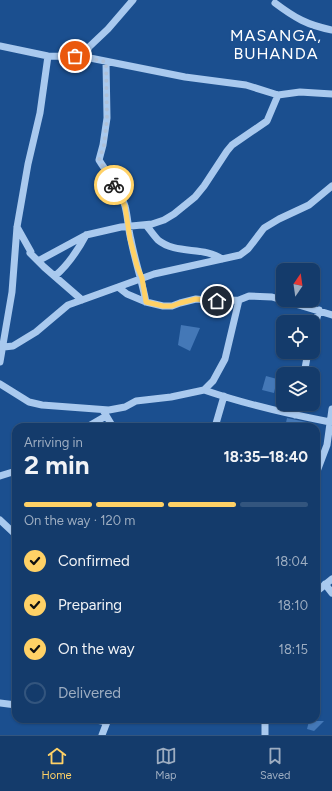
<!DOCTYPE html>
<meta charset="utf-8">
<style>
body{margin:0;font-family:Figtree,sans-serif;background:#1d4271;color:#f1f3f6;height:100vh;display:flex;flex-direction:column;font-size:15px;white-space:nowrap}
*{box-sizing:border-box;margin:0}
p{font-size:13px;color:#9dadc1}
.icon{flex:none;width:22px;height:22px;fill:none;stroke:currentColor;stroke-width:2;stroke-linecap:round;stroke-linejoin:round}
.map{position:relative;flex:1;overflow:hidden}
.side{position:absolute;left:12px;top:423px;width:308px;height:300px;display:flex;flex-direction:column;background:#143b6b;border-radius:12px;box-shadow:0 1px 3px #0004,0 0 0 1px #33557e}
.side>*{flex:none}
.needle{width:26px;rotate:13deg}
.tools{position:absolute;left:276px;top:263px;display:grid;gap:8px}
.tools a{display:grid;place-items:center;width:44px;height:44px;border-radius:8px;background:#143b6b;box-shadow:0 1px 3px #0004,0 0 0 1px #33557e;font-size:20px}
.pin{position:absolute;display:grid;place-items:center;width:34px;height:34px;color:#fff;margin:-17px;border:2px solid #fff;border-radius:50%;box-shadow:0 1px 4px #0007}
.courier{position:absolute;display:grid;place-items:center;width:40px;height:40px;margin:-20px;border:3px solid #ffd166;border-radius:50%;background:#fff;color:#222;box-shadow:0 1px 5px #0007}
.head em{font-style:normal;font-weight:700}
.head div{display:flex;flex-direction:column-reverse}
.head{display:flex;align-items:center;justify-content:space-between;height:68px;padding:0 12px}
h1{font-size:26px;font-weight:700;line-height:30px}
.bar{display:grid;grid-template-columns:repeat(4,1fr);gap:6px 4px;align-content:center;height:48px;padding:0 12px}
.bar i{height:5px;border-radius:3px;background:#33557e}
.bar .current{background:#ffd166}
.bar p{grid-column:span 4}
ol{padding:0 12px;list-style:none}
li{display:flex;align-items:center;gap:12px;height:44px}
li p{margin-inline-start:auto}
li .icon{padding:4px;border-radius:50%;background:#ffd166;color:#111;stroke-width:4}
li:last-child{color:#9dadc1}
li i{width:22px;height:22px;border:2px solid #33557e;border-radius:50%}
.menu{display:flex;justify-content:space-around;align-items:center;height:56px;border-top:1px solid #33557e;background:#143b6b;font-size:11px;color:#9dadc1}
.menu a{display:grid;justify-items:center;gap:2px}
.menu .current{color:#ffd166}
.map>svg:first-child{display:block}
</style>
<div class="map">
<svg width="332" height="735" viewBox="0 0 332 735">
<rect width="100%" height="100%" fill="#1b4f8f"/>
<path fill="#4478b7" d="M181 325 200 328 190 351 178 345Z
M266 376 277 379 274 393 262 390Z
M287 418 311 423V427H285Z
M309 721H324L314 731 307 729Z"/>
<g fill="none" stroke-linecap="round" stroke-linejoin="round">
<path stroke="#a9c9ee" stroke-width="7" d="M275 3C295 18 307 25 332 30
M0 46 48 56 85 57 185 77 246 85 278 95 300 92 332 94
M85 57 89 47 108 29 133 0
M106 62 107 118 103 145 99 160C108 174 120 190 125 206 128 217 128 229 131 240 135 261 142 281 146 302
M146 225C150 230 154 236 158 240 176 255 204 246 222 259
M17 227 31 252 30 253 44 267 82 300
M38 261 86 235 121 227 152 224 164 220 174 214 195 197 204 186 227 151 232 145 267 121 278 95
M55 276C68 265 78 250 86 235
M118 287 154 274 240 255 248 249 264 228 279 219 309 205 332 186
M313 333 319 310
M4 347 13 346 36 332 68 305 118 287 127 294 146 302 163 306H172L180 303 196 299 217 301 239 300 249 296 272 297 332 315
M0 362 12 292 17 227 28 164 40 113 48 56
M304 374 308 352
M0 384 29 402 42 405 109 410 125 407 136 401 171 397 204 390 213 381 225 359 239 300
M204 390C245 404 288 414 330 422
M104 412 113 427
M295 415 297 404
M87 427 106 416
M215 427 224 396
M316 474 327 445 332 409
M0 476 16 471
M0 520 16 535
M325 584 332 593
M316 592 332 579
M0 703 16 705
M91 719 107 722
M265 719V735
M102 735 107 722 111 719"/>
</g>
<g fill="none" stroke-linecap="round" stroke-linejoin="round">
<path stroke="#afc1d8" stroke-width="4" stroke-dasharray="0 7.2" d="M75 56 85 57 106 62 107 118 104 145 99 160 114 185"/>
<path stroke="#ffd166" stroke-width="5" d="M114 185 125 206 130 239 137 266 142 278 146 302 163 306H172L180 303 196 299 217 301"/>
</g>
<g text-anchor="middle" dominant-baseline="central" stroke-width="3" stroke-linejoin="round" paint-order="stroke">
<g font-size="16" letter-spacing="1" fill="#fff" stroke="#1b4f8f">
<text x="276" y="35">MASANGA,<tspan x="276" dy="18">BUHANDA</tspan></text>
</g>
</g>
</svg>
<div class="tools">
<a><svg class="needle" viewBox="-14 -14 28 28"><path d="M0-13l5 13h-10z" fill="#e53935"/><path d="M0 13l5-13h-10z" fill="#9dadc1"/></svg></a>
<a><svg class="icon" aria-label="locate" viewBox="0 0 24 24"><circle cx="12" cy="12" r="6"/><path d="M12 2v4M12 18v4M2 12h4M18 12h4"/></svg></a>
<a><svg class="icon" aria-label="layers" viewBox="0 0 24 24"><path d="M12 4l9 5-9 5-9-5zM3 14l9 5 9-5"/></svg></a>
</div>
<div class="pin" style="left:75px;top:56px;background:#ea580c"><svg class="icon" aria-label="bag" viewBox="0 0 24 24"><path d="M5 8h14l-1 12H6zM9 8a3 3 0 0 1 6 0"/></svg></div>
<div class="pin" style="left:217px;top:301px;background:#1f2937"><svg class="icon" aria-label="home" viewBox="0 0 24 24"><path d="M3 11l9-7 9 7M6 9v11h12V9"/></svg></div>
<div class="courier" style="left:114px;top:185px"><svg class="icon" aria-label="bike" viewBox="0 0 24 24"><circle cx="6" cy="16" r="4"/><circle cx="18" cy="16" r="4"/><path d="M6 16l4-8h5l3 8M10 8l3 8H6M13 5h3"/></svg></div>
<section class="side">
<div class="head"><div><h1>2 min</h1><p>Arriving in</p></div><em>18:35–18:40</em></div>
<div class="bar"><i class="current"></i><i class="current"></i><i class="current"></i><i></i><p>On the way · 120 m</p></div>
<ol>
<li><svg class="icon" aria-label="check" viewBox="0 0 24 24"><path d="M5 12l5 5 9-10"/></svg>Confirmed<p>18:04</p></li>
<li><svg class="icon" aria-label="check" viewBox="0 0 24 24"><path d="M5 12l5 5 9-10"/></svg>Preparing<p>18:10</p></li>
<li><svg class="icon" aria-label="check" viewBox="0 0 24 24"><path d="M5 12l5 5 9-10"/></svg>On the way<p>18:15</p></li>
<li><i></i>Delivered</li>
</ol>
</section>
</div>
<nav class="menu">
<a class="current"><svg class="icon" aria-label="home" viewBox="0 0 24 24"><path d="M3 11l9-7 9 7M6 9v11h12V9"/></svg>Home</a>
<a><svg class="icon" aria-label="map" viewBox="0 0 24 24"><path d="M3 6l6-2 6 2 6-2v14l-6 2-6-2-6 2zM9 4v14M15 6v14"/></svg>Map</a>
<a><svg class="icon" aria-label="saved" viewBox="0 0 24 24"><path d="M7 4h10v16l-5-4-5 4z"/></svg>Saved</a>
</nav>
